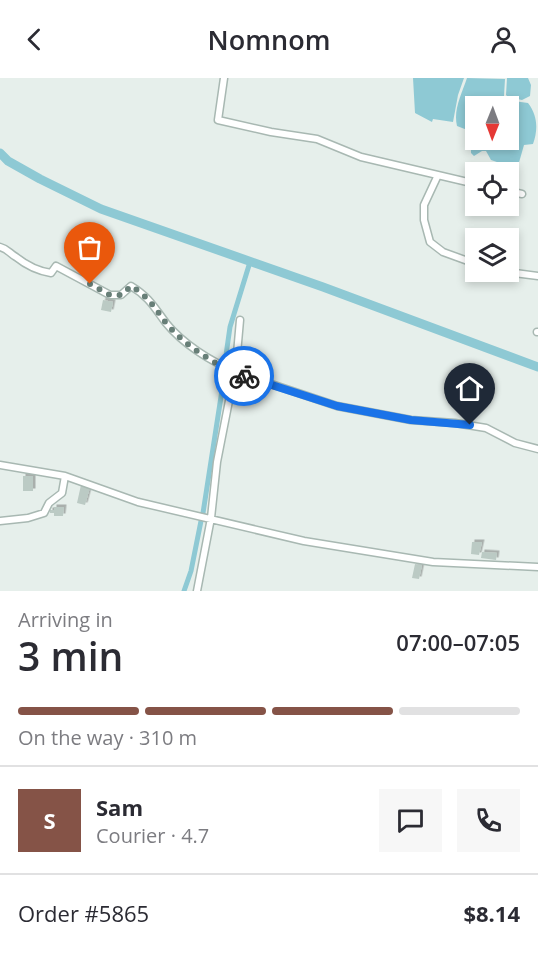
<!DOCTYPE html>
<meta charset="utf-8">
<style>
body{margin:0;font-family:"Open Sans",sans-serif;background:#f7f7f7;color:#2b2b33;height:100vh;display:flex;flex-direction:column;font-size:22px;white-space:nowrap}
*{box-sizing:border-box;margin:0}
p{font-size:20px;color:#7c7c81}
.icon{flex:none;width:33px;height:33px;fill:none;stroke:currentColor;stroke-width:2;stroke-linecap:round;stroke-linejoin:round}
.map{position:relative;height:513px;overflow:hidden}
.side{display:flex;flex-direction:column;background:#fff;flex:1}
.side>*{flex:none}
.needle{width:39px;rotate:181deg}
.tools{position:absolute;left:465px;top:18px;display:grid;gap:12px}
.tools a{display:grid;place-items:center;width:54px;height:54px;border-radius:0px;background:#fff;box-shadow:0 3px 9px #0003;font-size:30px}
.pin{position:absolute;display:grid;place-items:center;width:51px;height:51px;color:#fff;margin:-62px -26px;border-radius:50% 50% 50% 0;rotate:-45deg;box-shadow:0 0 6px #0007}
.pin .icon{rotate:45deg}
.courier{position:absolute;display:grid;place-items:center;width:60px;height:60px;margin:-30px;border:4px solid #1a73e8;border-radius:50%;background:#fff;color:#222;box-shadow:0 2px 8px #0007}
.overview em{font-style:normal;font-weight:600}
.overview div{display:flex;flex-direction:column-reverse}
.overview{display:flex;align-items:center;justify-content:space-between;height:102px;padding:0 18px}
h1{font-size:39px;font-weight:600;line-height:45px}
.bar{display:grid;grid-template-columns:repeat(4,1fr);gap:9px 6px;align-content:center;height:72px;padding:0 18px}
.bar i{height:8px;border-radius:4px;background:#e1e1e2}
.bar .on{background:#855347}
.bar p{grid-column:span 4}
.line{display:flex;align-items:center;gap:15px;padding:0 18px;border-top:2px solid #e1e1e2}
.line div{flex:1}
.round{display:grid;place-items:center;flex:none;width:63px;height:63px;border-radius:0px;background:#f7f7f7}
header{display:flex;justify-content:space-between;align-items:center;height:78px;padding:0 18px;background:#fff;font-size:27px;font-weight:600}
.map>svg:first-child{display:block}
</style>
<header><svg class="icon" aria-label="back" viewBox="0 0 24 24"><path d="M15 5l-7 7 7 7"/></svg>Nomnom<svg class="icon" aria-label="person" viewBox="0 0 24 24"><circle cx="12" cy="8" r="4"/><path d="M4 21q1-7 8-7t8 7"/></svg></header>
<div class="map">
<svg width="538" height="513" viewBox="0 0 538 513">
<defs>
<filter id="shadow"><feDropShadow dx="2.5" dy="-2.5" stdDeviation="0" flood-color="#0004"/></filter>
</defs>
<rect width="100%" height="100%" fill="#e6efeb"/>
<path fill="#8ec9d4" d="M413 0H464L458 17 453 44 433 41 432 44 415 35Z
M467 0 505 1 504 18 500 28H476L475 55 457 48C453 32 462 15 467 0Z
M507 0H528L531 7 530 18 522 22 508 19 506 17Z
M507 22 528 25C538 38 538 52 533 66L524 67 518 88 514 90 491 82 486 73H482L474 78 471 75V71L476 62H508V28H504Z"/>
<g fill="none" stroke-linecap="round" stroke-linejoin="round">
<path stroke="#8ec9d4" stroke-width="5" d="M225 284 230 249 250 184
M203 435 225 293
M184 513 191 493 201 443"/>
<path stroke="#8ec9d4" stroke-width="9" d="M0 75 8 83 40 101 101 131 323 209 538 289"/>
</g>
<path fill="#bbcac4" filter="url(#shadow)" d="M103 222 113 224 111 234 101 232Z
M23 398H33V413H23Z
M81 407 90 409 85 427 77 425Z
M54 429H64L63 438H54V435H50V432H54Z
M472 464H482L479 477 471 476Z
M482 474 497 475 496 482 481 480Z
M415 486 422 487 419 501 412 500Z"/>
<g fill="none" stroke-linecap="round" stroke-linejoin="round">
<defs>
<path id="street" d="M224 0 218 42 271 54 317 61 361 79 476 106
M438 97 424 127V142L430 164 443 174 476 186
M508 113 522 116
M0 169C8 171 9 175 16 179 26 187 38 193 51 195L56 188 110 217H121L131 208C149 219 154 229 166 245 182 265 211 284 235 293
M507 194 538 198
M537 254H538
M235 294 337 328 411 342 455 345 486 350 515 365 538 371
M0 387 65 398 138 424 304 463 433 484 538 489
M0 443 28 440 44 435 49 425 62 415 65 398
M197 513 211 440 217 384 236 287 240 242"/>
</defs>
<use href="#street" stroke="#a8b8b2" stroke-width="9"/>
<use href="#street" stroke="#fff" stroke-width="6"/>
</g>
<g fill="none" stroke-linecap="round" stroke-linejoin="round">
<path stroke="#687f78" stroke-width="6" stroke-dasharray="0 10.8" d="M90 206 110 217H122L131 208C149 219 154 229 166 245 184 267 218 289 244 298"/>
<path stroke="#1a73e8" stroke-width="8" d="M244 298 337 328 411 342 470 347"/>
</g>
</svg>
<div class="tools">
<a><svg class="needle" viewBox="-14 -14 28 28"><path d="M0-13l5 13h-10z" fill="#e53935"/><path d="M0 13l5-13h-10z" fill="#7c7c81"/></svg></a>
<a><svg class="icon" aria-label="locate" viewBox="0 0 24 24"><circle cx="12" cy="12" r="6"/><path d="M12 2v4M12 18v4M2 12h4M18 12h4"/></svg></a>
<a><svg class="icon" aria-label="layers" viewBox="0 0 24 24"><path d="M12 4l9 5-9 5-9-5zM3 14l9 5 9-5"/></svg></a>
</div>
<div class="pin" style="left:90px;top:206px;background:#ea580c"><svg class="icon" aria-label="bag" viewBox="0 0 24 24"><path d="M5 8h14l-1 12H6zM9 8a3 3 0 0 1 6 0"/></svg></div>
<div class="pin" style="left:470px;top:347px;background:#1f2937"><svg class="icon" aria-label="home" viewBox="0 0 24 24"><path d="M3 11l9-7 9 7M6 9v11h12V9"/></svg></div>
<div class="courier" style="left:244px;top:298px"><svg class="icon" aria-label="bike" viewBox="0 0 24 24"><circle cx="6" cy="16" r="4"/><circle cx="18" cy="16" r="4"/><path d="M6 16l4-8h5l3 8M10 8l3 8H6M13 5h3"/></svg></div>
</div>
<section class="side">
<div class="overview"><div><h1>3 min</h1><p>Arriving in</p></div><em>07:00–07:05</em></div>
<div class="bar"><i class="on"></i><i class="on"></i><i class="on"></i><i></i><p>On the way · 310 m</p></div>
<div class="line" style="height:108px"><b class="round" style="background:#855347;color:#fff">S</b><div><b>Sam</b><p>Courier · 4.7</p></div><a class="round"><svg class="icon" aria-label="chat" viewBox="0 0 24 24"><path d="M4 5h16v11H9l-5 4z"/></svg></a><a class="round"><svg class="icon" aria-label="phone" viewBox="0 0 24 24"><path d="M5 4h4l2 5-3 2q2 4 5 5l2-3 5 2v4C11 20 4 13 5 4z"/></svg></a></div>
<div class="line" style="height:78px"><div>Order #5865</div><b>$8.14</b></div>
</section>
